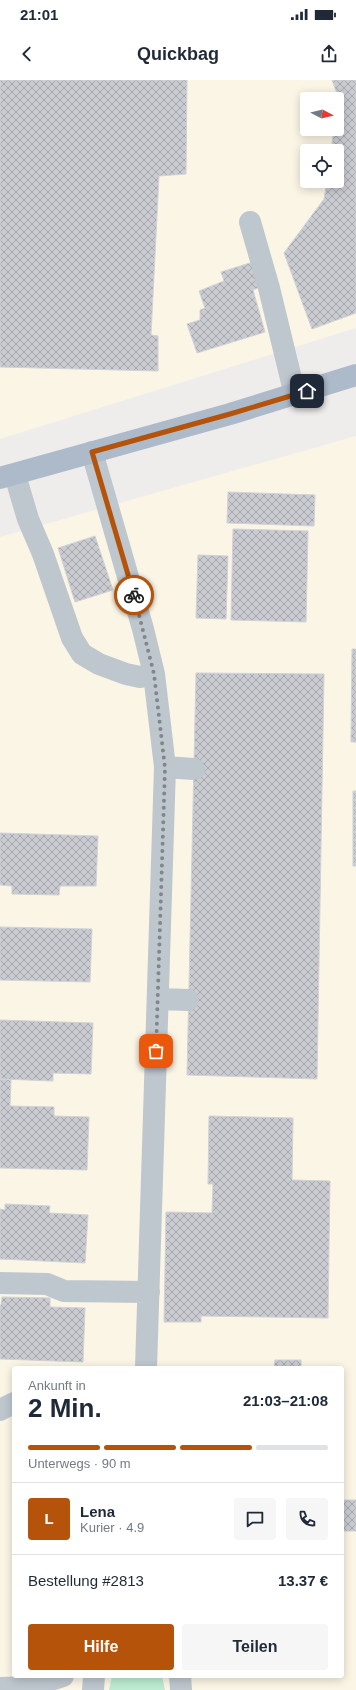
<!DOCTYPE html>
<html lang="de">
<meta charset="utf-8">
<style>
body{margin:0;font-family:Helvetica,sans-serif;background:#f6f6f7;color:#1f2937;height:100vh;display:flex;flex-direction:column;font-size:15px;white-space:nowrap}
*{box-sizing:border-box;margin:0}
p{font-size:13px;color:#747a83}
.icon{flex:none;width:22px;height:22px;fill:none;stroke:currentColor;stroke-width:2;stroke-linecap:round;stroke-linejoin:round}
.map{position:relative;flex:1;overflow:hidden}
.details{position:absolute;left:12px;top:1286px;width:332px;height:312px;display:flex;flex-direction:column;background:#fff;border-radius:4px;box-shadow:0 2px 10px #0003}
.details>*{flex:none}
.needle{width:26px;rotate:97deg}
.fabs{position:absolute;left:300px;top:12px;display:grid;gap:8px}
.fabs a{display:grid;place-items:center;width:44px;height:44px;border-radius:4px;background:#fff;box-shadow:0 2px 10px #0003;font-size:20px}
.pin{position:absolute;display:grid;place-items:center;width:34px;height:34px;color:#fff;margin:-17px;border-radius:8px;box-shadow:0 2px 6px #0006}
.courier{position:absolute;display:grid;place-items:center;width:40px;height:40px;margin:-20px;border:3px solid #b45309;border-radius:50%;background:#fff;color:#222;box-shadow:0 1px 5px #0007}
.overview em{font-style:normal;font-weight:800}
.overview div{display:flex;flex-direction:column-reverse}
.overview{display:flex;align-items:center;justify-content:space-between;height:68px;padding:0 16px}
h1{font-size:26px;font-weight:800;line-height:30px}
.bar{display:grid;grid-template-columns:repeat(4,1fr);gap:6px 4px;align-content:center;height:48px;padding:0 16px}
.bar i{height:5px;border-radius:3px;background:#e0e1e3}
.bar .on{background:#b45309}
.bar p{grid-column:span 4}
.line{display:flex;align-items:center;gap:10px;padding:0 16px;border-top:1px solid #e0e1e3}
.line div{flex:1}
.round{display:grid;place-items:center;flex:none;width:42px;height:42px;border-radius:4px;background:#f6f6f7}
.cta{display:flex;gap:8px;margin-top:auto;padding:8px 16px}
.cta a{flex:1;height:46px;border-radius:4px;background:#b45309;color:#fff;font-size:16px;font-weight:800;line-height:46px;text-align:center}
.cta a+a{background:#f6f6f7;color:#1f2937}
.status{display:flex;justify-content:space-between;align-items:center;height:28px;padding:0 20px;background:#fff;direction:ltr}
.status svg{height:11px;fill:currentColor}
header{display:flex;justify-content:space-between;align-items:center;height:52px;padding:0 16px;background:#fff;font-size:18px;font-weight:800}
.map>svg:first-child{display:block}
</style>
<div class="status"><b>21:01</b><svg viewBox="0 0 49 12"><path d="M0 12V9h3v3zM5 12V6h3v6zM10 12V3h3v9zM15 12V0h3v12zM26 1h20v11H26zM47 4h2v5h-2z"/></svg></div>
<header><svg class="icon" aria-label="back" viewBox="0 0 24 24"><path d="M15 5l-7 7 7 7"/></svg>Quickbag<svg class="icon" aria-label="share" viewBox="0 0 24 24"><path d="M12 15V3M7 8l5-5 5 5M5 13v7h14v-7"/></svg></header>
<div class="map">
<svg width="356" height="1610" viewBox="0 0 356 1610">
<defs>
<pattern id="building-cross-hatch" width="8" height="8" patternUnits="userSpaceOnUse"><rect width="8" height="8" fill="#cacbd1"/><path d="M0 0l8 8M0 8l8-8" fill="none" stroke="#a6a7ac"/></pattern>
</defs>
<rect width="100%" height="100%" fill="#efecec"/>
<path fill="#faf5e5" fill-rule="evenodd" d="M0 0H356V248L0 359ZM307 19H337V49H307ZM307 71H337V101H307Z
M356 356V1610H0V457ZM14 1288H342V1596H14Z"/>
<path fill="#bcebd1" d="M112 1596H162L165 1610H109Z"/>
<path fill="url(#building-cross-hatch)" stroke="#d1d2d8" d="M0 0H187L186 94 159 96 151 255 158 256V291L0 287Z
M332 0H356V233L312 249 284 173 324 119 327 101H337V71H331L334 49H337L339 19Z
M253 182 262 206 253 210 265 252 197 273 187 244 200 240V230L205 228 199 211 224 201 221 192Z
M228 412 315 415 314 446 227 443Z
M233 449 308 451 306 542 231 540Z
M95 456 113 510 75 522 58 468Z
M198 475 228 476 226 539 196 538Z
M352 569H356V662H351Z
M196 593 324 594 317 999 187 995Z
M353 711H356V786H353Z
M0 753 98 756 96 806H60L59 815 12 814V806L0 805Z
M0 847 92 849 90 902 0 900Z
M0 940 93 943 91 994 53 993V1001L0 999Z
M0 999 11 1000 10 1026 54 1027V1036L89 1037 87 1090 0 1088Z
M209 1036 293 1038 292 1100 330 1101 328 1238 201 1236V1242H164L166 1132 212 1133 213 1104H208Z
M5 1124 50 1126 49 1133 88 1135 85 1183 0 1179V1129L5 1130Z
M2 1217 50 1218V1227L85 1228 83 1282 0 1279V1225H1Z
M275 1280H301V1288H274Z
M342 1420H356V1451H342Z"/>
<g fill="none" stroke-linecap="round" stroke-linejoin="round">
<path stroke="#bec6ce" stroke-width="22" d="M250 142 269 208 295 315
M92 372 143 549 154 594 165 687 146 1288
M15 395 28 439 43 474 72 558 82 574 99 584 126 594 140 597 154 594
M165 687 194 689
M158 919 188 920
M0 1203 47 1204 64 1211 149 1212
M0 1330 14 1323
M180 1596 181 1610
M0 1608 29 1607 63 1596
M93 1610 94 1596"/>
<path stroke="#adbaca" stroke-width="22" d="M0 398 230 334 356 295"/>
</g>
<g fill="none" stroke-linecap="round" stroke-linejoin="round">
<path stroke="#81868c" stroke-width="4" stroke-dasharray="0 7.2" d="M134 515 154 594 165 688 156 971"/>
<path stroke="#b45309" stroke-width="5" d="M134 515 92 372 230 334 307 311"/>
</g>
</svg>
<div class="fabs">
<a><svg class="needle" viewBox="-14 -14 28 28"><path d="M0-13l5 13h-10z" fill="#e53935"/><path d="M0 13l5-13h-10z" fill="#747a83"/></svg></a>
<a><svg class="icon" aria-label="locate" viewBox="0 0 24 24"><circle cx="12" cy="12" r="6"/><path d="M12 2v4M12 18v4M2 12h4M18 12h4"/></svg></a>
</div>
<div class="pin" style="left:156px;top:971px;background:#ea580c"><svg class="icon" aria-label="bag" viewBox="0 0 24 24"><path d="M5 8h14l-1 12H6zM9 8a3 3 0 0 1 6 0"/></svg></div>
<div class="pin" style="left:307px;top:311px;background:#1f2937"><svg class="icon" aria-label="home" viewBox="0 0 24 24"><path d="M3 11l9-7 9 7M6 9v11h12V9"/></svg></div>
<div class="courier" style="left:134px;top:515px"><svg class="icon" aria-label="bike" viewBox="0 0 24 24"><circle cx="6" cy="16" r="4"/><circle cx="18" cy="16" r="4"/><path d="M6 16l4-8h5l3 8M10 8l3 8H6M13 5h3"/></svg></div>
<section class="details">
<div class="overview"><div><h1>2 Min.</h1><p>Ankunft in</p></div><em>21:03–21:08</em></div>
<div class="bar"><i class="on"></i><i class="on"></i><i class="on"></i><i></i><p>Unterwegs · 90 m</p></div>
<div class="line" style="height:72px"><b class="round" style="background:#b45309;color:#fff">L</b><div><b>Lena</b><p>Kurier · 4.9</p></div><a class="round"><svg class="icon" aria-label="chat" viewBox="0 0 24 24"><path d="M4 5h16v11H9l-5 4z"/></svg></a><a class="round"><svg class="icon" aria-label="phone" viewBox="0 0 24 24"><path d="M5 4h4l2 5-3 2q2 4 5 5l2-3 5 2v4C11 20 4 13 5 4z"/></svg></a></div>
<div class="line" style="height:52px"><div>Bestellung #2813</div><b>13.37 €</b></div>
<div class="cta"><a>Hilfe</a><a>Teilen</a></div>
</section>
</div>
